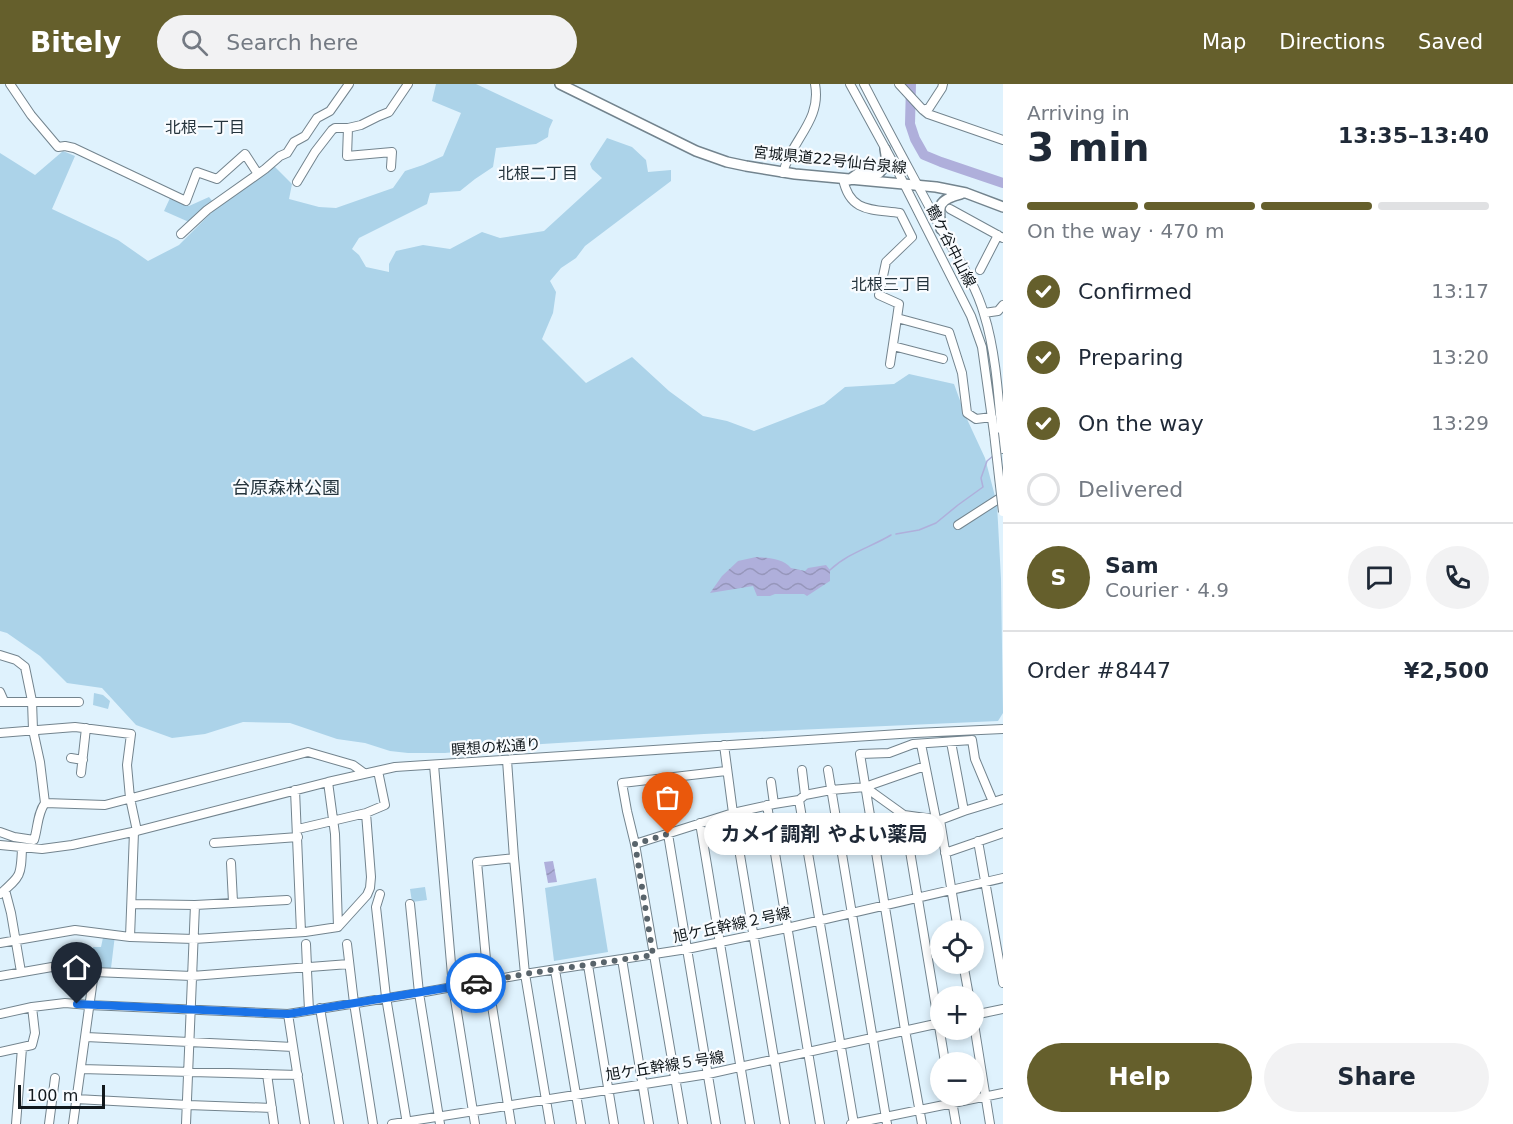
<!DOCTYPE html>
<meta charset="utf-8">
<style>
body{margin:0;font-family:"DejaVu Sans","Noto Sans JP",sans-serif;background:#f2f2f3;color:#1f2937;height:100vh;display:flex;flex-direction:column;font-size:22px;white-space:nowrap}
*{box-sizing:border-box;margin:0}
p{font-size:20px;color:#747a83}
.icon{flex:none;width:33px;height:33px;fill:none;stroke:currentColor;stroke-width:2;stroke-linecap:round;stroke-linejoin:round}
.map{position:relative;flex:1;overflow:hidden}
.details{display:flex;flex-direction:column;background:#fff;width:510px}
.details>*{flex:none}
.controls{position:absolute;left:930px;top:836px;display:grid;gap:12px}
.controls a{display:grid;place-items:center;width:54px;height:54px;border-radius:50%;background:#fff;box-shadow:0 3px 9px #0003;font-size:30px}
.scale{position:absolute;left:18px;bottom:15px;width:87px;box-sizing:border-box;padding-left:6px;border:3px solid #11181c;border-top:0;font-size:16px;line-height:21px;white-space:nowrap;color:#11181c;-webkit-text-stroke:4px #f9fcff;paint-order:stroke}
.pin{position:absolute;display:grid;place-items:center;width:51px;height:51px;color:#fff;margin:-62px -26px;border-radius:50% 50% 50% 0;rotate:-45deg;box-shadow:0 0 6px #0007}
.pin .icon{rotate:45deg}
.courier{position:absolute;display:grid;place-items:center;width:60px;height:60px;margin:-30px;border:4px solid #1a73e8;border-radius:50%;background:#fff;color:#222;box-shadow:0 2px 8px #0007}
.bubble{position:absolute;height:42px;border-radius:21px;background:#fff;box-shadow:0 3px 9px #0003;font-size:20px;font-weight:700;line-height:42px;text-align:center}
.headline em{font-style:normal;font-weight:700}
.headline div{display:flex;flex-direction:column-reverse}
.headline{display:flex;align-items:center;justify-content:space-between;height:102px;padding:0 24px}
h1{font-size:39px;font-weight:700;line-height:45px}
.bar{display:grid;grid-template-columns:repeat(4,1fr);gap:9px 6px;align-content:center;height:72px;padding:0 24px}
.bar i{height:8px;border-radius:4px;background:#e0e1e3}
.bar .active{background:#655f2c}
.bar p{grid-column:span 4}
.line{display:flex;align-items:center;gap:15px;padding:0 24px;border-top:2px solid #e0e1e3}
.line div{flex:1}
.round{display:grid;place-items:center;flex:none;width:63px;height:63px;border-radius:32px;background:#f2f2f3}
ol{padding:0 24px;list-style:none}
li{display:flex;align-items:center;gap:18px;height:66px}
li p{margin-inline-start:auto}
li .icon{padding:6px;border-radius:50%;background:#655f2c;color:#fff;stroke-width:4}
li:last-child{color:#747a83}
li i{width:33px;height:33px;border:3px solid #e0e1e3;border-radius:50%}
.cta{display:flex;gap:12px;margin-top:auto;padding:12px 24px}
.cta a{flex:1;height:69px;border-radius:36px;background:#655f2c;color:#fff;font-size:24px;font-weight:700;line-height:69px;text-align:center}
.cta a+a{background:#f2f2f3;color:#1f2937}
header{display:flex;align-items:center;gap:36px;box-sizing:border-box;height:84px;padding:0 30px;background:#655f2c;color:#fff}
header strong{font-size:28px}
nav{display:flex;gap:33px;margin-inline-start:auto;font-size:21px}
.search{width:420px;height:54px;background:#f2f2f3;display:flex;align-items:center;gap:15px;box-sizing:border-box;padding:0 21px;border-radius:33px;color:#747a83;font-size:22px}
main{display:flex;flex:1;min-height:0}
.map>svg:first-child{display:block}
</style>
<header>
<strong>Bitely</strong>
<div class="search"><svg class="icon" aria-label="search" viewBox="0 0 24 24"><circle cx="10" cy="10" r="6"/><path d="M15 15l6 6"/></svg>Search here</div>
<nav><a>Map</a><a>Directions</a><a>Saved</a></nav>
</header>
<main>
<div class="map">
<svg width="1003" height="1040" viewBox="0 0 1003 1040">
<defs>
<pattern id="water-waves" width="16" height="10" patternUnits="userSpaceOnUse" patternTransform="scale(1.5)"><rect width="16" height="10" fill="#afafdb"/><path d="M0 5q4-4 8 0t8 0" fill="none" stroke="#9696bb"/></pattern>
</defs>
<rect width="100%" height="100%" fill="#dff2fd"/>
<path fill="#acd3e9" d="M436 0H476L553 36 549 45 548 53 536 60 496 64 493 83 475 95 460 107 430 109 427 120 359 154 352 165 359 171 366 183 389 188V180L396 167 423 161 450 165 482 148 500 154 544 147 602 94 592 85 590 80 607 54 632 63 646 76 648 88 671 86V97L585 162 576 174 561 184 550 197 556 208 553 229 542 255 586 299 632 273 669 307 703 332 727 337 754 347 824 320 845 303 894 300 909 290 954 300 966 333 985 374 997 420 1001 495 1003 629 998 637 704 650 542 660 445 669H408L390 667 365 659 337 655 290 639 243 638 205 650 172 654 136 641 102 604 67 599 40 572 7 549 0 547V69L35 91 63 67 75 72 52 125 118 156 148 177 179 161 212 128 274 82 292 100 289 115 319 123 336 124 393 104 405 87 423 81 443 72 461 29 432 17Z
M209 113 213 118 189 138 164 127 170 114 189 122Z
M94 609 103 611 110 617 108 625 93 621Z
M596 794 608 868 554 877 545 804Z
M425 803 427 816 412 818 410 805Z
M104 849 115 851 111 884H97L92 877 93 863H101Z"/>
<path fill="url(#water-waves)" d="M756 473C768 474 783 474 791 484L805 487 808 484 826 481 830 486V497L807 512 804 510H775L770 512H757L753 502 710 509 722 492 738 477Z
M553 777 557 798 548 799 544 778Z"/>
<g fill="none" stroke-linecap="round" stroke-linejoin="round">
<path stroke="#afafdb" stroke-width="1.5" d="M896 450 919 446 936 439 958 421 983 403 981 394 987 377 993 372
M830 486C848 469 871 463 891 451"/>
<path stroke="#afafdb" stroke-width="10" d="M911 0 910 40 915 55 924 71 941 78 1003 99"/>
<defs>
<path id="minor" d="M10 0 31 31 58 63 65 62 74 64 186 117 197 88 217 95 245 70 258 90
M850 0 896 84 971 232 982 263 994 349
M864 0C888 47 914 94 939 141 955 170 975 198 984 230 997 271 999 323 1003 365
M899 0 923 26 929 24 942 4 943 0
M923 26 928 30 1003 56
M348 44 347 72 392 68 391 83
M783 89C791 56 822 37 815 0
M843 95C850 129 872 125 900 129L912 153 886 178 879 211 899 220 897 234 949 248 962 289 967 329 976 335 992 333
M297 98 315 68 332 46 335 44H348L361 41 379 32 389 28 408 0
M950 125 1003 154
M181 150 207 126 265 85 280 72 287 69 294 58 305 52 317 34 330 27 349 0
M980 186 998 151
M984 229 998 227 1003 221
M893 262 943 275
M890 280 897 234
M958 441 1003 412
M0 571 16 576 25 583 32 617 33 646 40 678 45 719
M0 608 4 617
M0 618H79
M0 649 75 643 131 650 127 681 130 714 137 747
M951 658 964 727
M921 660 936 735
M724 661 733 729 785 1040
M71 674 83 676
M507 676 514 774 525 890 550 1040
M434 681 453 903 475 1040
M802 686 805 711
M828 686 887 1040
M81 689 86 644
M328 698 335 750 338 843
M771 698 774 720
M865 703 925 682
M295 706 301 848
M799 716 854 1040
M767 721 820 1040
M904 731 945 978
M700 739 750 1040
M298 745 366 729 385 721 378 687
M0 748 14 753 34 756C38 744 37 730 45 719L105 721 308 668 353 681 364 689
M668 750 716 1040
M978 757 1003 899
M214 759 298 753
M635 760 733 729 774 720 799 716 805 711 831 706 865 703 904 731 940 736
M0 761 42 765 72 761 137 747 328 698 395 683 915 649 1003 645
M945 769 1003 749
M231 779 233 818
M5 806 11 829 21 888
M0 810C21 792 21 792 22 764
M380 810 376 823 386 913 407 1040
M132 820 195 821 287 816
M410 820 419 909 440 1040
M958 846 940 736 964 727 1003 715
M130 853 134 748
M0 859 75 846 130 853 194 855 305 848 338 843 367 811 370 804 371 793 366 729
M306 860 307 883
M347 860 354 919 373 1040
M622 875 649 1040
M963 879 969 912
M588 881 614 1040
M555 886 581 1040
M307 887 309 926
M0 892 69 880 91 882 94 888
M320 924 339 1040
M0 930 32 923 65 919 89 921 288 930 419 909 531 889 687 865 787 844 1003 794
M288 930 305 1040
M974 931 1003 925
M974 940 990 1040
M86 953 293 963
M0 968 32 961 35 949 32 923
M81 985 298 991
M267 990 274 1040
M951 1011 956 1040
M76 1015 188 1021 272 1024
M16 1040 22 964
M49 1040 55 994
M73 1040 94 888 192 892 349 880
M186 1040 195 821
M392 1040 708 990 940 939
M511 1040 488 897 477 778 514 774
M683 1040 635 760 627 727 622 699 726 687
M851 1040 1003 1009
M922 1040 905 946 860 670 889 669 913 660 972 656 975 675 993 718"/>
<path id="major" d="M560 0 696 67 727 78 746 82 795 90 936 103 966 109 1003 123
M849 96 859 89H879C887 81 887 75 885 65
M941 145C938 122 937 116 961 110"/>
</defs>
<use href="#minor" stroke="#73848e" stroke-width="10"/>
<use href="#major" stroke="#73848e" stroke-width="12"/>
<use href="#minor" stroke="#fff" stroke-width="8"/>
<use href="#major" stroke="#fff" stroke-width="9"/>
<defs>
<path id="minor-bridge" d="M994 349 1003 428"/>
</defs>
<use href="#minor-bridge" stroke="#73848e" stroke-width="10" stroke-linecap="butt"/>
<use href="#minor-bridge" stroke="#fff" stroke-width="8"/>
</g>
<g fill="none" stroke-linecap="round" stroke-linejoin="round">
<path stroke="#59646b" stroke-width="6" stroke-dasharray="0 10.8" d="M476 899 531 889 653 871 635 760 668 750"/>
<path stroke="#1a73e8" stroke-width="8" d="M77 920 288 930 476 899"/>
</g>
<g text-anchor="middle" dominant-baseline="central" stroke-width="4.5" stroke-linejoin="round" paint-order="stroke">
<g font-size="15" fill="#11181c" stroke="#f9fcff">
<text transform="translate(830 76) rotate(6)">宮城県道22号仙台泉線</text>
<text transform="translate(951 162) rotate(63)">鶴ケ谷中山線</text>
<text transform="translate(496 663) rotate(-4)">瞑想の松通り</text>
<text transform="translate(732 841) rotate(-12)">旭ケ丘幹線２号線</text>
<text transform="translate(665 982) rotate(-9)">旭ケ丘幹線５号線</text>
</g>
<g font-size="16" fill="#25343d" stroke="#f9fcff">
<text x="205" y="43">北根一丁目</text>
<text x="538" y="89">北根二丁目</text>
<text x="891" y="200">北根三丁目</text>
</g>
<g font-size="18" fill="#25343d" stroke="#f9fcff">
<text x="286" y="403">台原森林公園</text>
</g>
</g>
</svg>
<div class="controls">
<a><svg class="icon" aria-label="locate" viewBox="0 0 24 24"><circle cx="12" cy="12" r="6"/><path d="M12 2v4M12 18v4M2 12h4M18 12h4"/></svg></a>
<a>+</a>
<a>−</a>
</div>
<div class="scale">100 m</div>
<div class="pin" style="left:668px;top:750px;background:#ea580c"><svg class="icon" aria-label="bag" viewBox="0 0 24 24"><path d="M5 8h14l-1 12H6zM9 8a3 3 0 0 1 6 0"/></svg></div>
<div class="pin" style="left:77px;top:920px;background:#1f2937"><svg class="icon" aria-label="home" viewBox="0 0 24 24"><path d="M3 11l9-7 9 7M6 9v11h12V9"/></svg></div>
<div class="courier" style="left:476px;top:899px"><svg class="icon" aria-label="car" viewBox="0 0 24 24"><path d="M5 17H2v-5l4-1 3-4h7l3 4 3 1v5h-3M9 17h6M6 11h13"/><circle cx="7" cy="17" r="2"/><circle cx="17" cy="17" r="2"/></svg></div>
<div class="bubble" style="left:704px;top:729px;width:240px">カメイ調剤 やよい薬局</div>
</div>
<section class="details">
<div class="headline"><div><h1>3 min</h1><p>Arriving in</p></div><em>13:35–13:40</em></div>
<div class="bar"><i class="active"></i><i class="active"></i><i class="active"></i><i></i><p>On the way · 470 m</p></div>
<ol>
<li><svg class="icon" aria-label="check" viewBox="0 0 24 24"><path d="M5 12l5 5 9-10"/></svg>Confirmed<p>13:17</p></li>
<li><svg class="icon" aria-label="check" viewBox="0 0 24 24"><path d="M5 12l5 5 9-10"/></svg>Preparing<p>13:20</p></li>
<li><svg class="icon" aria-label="check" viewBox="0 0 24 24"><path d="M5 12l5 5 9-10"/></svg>On the way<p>13:29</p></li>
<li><i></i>Delivered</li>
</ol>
<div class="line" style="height:108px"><b class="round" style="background:#655f2c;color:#fff">S</b><div><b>Sam</b><p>Courier · 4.9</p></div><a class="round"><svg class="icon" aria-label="chat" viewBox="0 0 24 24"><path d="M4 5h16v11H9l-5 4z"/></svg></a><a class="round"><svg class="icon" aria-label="phone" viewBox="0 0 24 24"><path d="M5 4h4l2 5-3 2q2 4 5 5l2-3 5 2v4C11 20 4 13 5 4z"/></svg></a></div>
<div class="line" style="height:78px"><div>Order #8447</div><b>¥2,500</b></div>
<div class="cta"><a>Help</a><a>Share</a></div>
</section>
</main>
